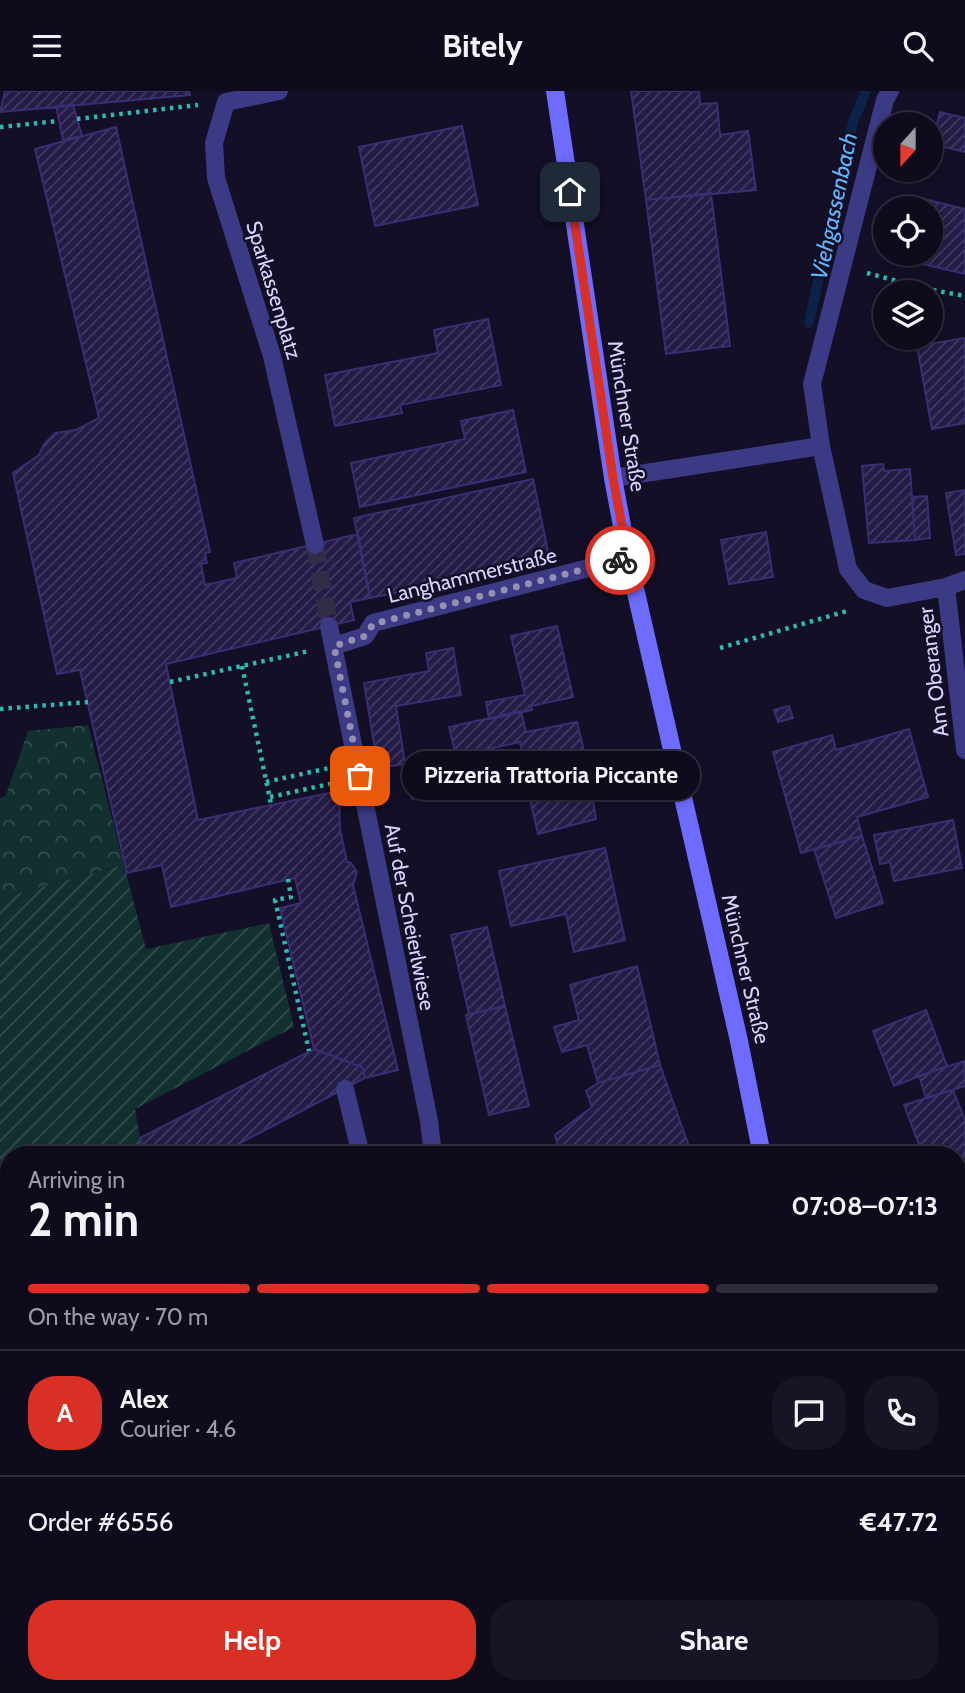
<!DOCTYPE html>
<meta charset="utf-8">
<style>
body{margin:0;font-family:Cabin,sans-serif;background:#171425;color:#f1f3f6;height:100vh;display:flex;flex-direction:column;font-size:26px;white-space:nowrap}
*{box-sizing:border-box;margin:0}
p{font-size:23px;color:#9b9ba3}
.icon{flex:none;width:38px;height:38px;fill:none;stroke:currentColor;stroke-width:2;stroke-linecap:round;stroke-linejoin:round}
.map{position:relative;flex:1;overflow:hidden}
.side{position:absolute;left:0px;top:1055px;width:966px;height:548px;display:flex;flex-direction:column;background:#0e0b1c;border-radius:28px 28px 0 0;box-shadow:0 4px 10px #0003,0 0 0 2px #2e2b3b}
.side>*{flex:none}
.needle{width:46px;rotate:201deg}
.tools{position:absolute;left:873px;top:21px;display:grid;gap:14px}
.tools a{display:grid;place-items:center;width:70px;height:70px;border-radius:50%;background:#0e0b1c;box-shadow:0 4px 10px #0003,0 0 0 2px #2e2b3b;font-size:35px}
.pin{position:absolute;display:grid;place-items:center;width:60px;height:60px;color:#fff;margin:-30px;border-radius:14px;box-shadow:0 4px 10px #0006}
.courier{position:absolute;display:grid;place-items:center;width:70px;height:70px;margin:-35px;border:5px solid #d93025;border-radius:50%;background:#fff;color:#222;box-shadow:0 2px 9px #0007}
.bubble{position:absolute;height:49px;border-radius:24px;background:#0e0b1c;box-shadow:0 4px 10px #0003,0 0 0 2px #2e2b3b;font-size:23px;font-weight:700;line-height:49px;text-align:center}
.headline em{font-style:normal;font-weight:700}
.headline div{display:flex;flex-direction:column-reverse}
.headline{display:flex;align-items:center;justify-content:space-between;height:119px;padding:0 28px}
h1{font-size:46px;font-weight:700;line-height:52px}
.bar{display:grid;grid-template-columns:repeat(4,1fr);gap:10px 7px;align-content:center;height:84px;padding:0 28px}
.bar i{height:9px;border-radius:5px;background:#2e2b3b}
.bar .selected{background:#d93025}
.bar p{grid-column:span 4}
.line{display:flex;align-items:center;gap:18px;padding:0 28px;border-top:2px solid #2e2b3b}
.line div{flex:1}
.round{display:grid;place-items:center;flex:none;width:74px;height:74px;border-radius:28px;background:#171425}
.primary-button{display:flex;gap:14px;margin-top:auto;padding:14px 28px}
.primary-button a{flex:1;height:80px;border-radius:28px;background:#d93025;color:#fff;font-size:28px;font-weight:700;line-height:80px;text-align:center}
.primary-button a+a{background:#171425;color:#f1f3f6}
header{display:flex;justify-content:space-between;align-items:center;height:91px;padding:0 28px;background:#0e0b1c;font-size:32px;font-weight:700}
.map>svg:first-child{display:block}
</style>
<header><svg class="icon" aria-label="menu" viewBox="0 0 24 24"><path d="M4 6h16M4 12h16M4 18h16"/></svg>Bitely<svg class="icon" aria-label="search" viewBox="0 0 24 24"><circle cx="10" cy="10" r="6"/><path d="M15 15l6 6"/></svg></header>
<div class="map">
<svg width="965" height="1602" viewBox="0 0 965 1602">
<defs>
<pattern id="park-crowns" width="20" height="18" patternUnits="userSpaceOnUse" patternTransform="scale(1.75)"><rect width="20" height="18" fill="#12302f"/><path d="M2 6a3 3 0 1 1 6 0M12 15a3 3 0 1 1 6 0" fill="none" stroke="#344d4e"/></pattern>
<pattern id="garden-furrows" width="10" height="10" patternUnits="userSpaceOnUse" patternTransform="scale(1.75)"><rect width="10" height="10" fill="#12302f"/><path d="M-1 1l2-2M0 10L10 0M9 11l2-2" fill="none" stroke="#344d4e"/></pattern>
<pattern id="building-hatch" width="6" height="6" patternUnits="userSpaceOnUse" patternTransform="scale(1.75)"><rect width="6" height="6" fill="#241b47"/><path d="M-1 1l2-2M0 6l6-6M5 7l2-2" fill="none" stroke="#433b63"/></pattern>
</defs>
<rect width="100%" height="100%" fill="#130f26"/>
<path fill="url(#park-crowns)" d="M88 634 124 774 0 807V708L6 704 28 640Z"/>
<path fill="url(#garden-furrows)" d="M124 774 146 858 269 832 294 936 135 1018 143 1064H9V1135L0 1138V807Z
M0 1180 9 1213V1308L0 1310Z"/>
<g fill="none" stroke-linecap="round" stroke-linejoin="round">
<path stroke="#0c2248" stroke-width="10" d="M809 232 853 31 866 0
M964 1249 965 1251"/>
</g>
<path fill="url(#building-hatch)" stroke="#3b2d73" stroke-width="2" d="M5 0H189L190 4 0 21Z
M631 0H699L700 13 717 12 720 44 748 40 756 99 646 109Z
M73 14 82 45 63 49 56 15Z
M940 21 965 27V61L932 53Z
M462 35 478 114 375 135 359 56Z
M116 36 210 461 205 462 207 472 201 473 205 494 237 487 234 472 358 443 370 507 350 511 354 529 166 573 198 729 339 700 340 738 347 771 351 772 357 781 353 794 398 979 365 987 362 976 314 958 280 817 301 812 295 787 171 816 162 774 127 782 80 579 57 583 13 382 39 364 44 353 55 342 76 339 99 327 35 58Z
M711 102 730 255 666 263 646 109Z
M920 107 965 118V183L905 169 907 163H931V117H918Z
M488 228 501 294 400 314 402 322 335 335 325 284 438 262 434 239Z
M965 247V332L932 338 917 255Z
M513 319 526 381 360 416 351 372 465 348 461 330Z
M883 373 884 380 910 378 915 449 869 452 862 375Z
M533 388 550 470 370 507 354 427Z
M965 399V463L956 464 946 402Z
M927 405 930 447 915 449 912 406Z
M766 441 773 486 729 493 721 449Z
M557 535 573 606 531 615 532 619 489 628 486 611 525 604 511 545Z
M453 557 461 604 396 615 405 673 378 677 364 592 429 580 426 562Z
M789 615 793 627 778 631 774 619Z
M521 620 526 641 577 631 586 669 454 700 450 682 511 669 509 663 522 660 520 651 456 665 449 636Z
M909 638 928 706 857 726 862 745 801 762 773 661 832 644 836 659Z
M586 669 596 728 538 743 524 682Z
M433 672 440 701 412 708 404 679Z
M953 729 962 777 894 790 890 771 880 773 874 744Z
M862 745 883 812 836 827 814 758Z
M605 757 625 849 574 861 566 823 511 835 499 780Z
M487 836 505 915 469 923 451 844Z
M637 875 660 974 598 992 587 954 562 961 554 936 579 929 570 894Z
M505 915 529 1015 489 1024 466 924Z
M926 919 947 975 894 995 873 940Z
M314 958 362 976 365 987 217 1064H145L140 1047Z
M964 970 965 995 926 1007 919 985Z
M660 974 692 1064H560L555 1044 592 1016 586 1000 598 992Z
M953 999 965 1029V1066L957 1069V1064H923L904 1014Z
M965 1087V1139L957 1142V1090Z
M0 1124 9 1125V1186L0 1149Z
M965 1139V1164L957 1167V1142Z
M957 1226 965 1236V1248L957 1254Z
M957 1260 965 1274V1384L957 1355Z
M9 1318V1392L0 1394V1321Z
M957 1398 965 1414V1420L957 1424Z
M965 1420V1495L957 1499V1424Z
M0 1515H9V1588H0Z
M667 1594H787L789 1597 778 1602H670Z
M817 1594H892L882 1602H819Z"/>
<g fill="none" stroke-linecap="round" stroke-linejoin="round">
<path stroke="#312d47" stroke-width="18" stroke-dasharray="18 9" stroke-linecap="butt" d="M315 454 329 535"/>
<path stroke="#2fb8b0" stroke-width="4.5" stroke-dasharray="3.5 5" stroke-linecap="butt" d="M77 28 198 14
M0 36 58 30
M867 182 927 198 965 205
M720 557 847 520
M242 575 271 713
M170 591 309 560
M0 618 88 611
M266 691 329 677
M270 706 334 692
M288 788 291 806 275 809 309 960
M957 1086 965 1083
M318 1594H345
M350 1602 354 1594"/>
<path stroke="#3d3a85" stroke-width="18" d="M345 998 361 1064"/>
<path stroke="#3d3a85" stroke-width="18" d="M279 0 226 11 214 52 216 87 272 265 315 454
M890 0 885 9 812 293 821 355 848 478 864 499 887 507 946 496 965 489
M613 387 821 355
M946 496 965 659
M329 535 429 1030 433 1064
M334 555 365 545 373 532 628 467
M70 1594 71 1602"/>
<path stroke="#6f6bff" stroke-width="18" d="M555 0 613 387 628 467 739 950 762 1064
M957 1585 965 1595
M919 1602 930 1594"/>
</g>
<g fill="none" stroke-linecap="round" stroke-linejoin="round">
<path stroke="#948fb3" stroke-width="7" stroke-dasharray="0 12.6" d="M360 685 334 555 365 545 373 533 620 469"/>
<path stroke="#d93025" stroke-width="9" d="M570 101 613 387 628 467 620 469"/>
</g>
<g text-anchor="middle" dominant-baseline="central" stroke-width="5" stroke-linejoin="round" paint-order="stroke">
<g font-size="21" fill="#d9d4ff" stroke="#130f26">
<text transform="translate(274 199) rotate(73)">Sparkassenplatz</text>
<text transform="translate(627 325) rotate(81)">Münchner Straße</text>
<text transform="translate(472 484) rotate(-14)">Langhammerstraße</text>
<text transform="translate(933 581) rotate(-97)">Am Oberanger</text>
<text transform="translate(410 826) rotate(79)">Auf der Scheierlwiese</text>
<text transform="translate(746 878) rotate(77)">Münchner Straße</text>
</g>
<g font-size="23" font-style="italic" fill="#62b6ff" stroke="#130f26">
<text transform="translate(834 115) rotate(-78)">Viehgassenbach</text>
</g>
</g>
</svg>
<div class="tools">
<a><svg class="needle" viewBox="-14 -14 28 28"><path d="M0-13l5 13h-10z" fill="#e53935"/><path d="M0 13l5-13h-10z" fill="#9b9ba3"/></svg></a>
<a><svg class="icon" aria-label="locate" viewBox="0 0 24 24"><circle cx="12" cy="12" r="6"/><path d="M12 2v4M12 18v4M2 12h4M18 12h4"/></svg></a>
<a><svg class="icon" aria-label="layers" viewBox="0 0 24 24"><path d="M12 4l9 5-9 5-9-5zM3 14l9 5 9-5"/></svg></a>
</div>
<div class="pin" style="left:360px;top:685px;background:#ea580c"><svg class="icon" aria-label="bag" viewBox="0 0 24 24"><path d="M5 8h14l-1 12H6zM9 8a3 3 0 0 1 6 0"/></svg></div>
<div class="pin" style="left:570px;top:101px;background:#1f2937"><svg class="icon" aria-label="home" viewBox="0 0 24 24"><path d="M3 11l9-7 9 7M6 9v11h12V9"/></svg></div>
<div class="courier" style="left:620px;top:469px"><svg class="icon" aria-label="bike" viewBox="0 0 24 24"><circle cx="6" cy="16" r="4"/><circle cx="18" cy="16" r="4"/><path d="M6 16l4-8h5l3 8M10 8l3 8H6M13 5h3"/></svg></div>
<div class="bubble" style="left:402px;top:660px;width:298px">Pizzeria Trattoria Piccante</div>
<section class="side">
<div class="headline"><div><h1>2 min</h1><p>Arriving in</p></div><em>07:08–07:13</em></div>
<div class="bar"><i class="selected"></i><i class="selected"></i><i class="selected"></i><i></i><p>On the way · 70 m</p></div>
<div class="line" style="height:126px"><b class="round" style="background:#d93025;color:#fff">A</b><div><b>Alex</b><p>Courier · 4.6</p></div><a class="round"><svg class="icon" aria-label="chat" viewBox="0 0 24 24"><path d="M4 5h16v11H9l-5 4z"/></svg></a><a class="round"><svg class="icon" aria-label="phone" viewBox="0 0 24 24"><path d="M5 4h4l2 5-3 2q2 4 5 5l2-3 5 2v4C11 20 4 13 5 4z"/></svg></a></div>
<div class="line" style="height:91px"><div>Order #6556</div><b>€47.72</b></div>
<div class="primary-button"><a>Help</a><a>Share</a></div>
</section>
</div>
